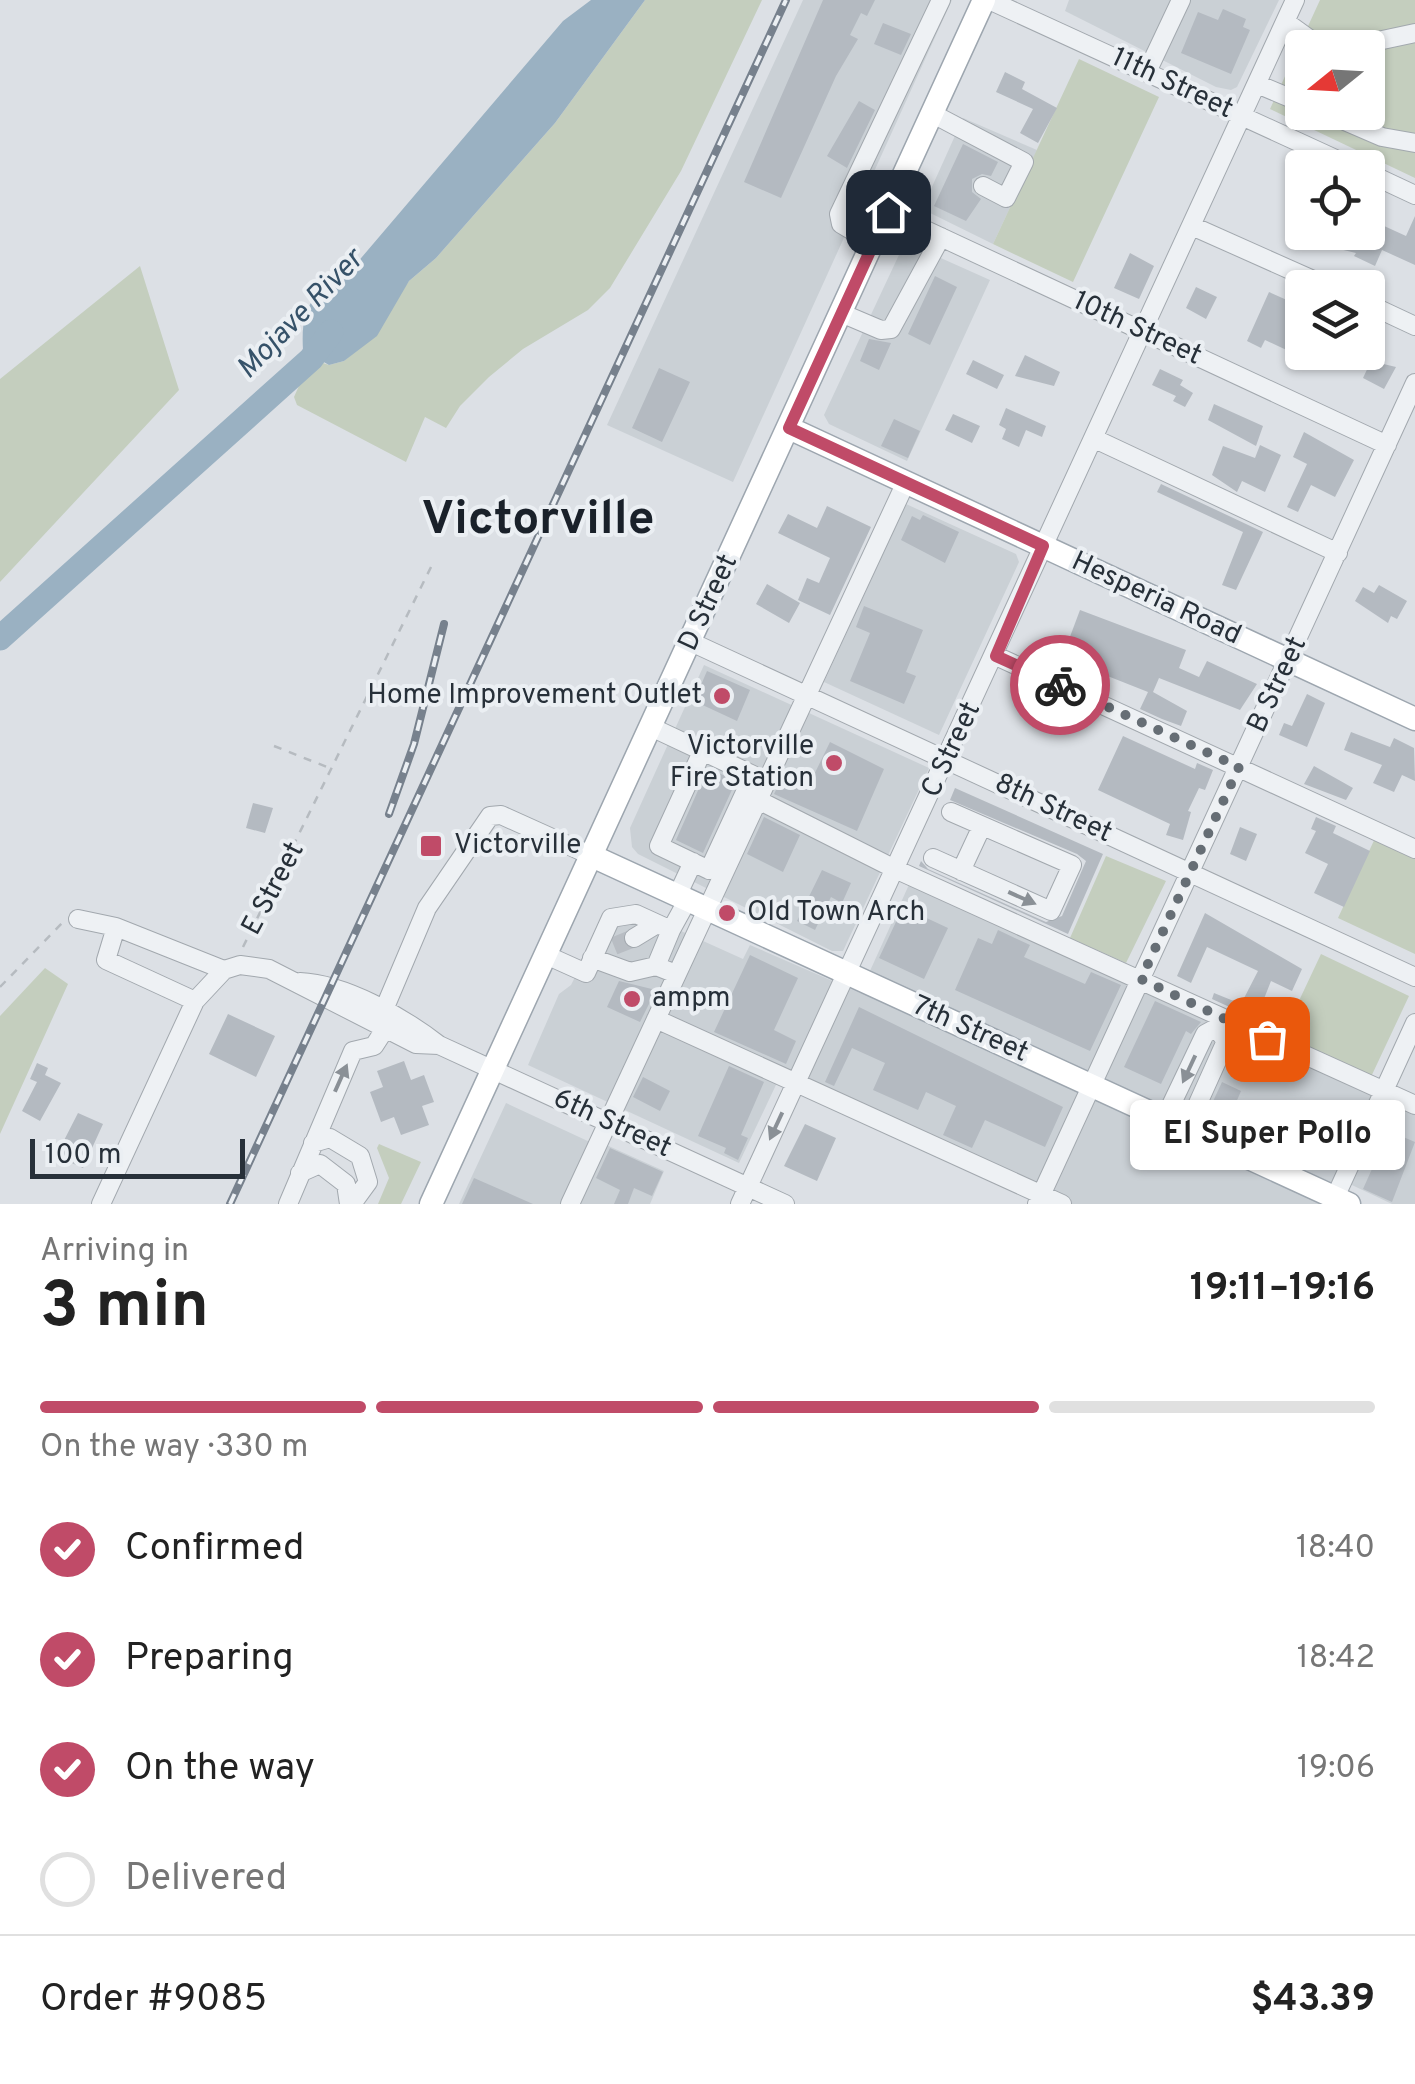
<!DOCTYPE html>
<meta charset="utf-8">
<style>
body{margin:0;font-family:Overpass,sans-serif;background:#f2f2f2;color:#222;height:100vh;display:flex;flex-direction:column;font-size:38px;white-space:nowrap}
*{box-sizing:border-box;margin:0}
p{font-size:32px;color:#767676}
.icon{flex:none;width:55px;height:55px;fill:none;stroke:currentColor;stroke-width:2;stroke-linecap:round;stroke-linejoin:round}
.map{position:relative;height:1204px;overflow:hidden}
.sheet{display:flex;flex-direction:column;background:#fff;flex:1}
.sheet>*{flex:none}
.needle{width:65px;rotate:252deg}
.fabs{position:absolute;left:1285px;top:30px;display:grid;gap:20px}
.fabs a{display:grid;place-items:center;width:100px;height:100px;border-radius:10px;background:#fff;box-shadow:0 2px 8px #0004;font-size:50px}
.scale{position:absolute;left:30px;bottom:25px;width:215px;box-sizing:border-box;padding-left:10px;border:5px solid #273039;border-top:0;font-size:28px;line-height:35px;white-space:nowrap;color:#273039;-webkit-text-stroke:8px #ebeff3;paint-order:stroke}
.pin{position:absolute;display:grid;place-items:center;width:85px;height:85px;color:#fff;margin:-42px;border-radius:20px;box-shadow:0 5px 15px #0006}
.courier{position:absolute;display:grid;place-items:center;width:100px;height:100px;margin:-50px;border:8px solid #c04b68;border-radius:50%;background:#fff;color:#222;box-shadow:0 2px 12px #0007}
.bubble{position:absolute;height:70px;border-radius:10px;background:#fff;box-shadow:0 2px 8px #0004;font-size:32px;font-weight:700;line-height:70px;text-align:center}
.headline em{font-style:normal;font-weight:700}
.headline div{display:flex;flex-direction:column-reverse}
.headline{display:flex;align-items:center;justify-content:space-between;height:170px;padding:0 40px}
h1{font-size:65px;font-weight:700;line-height:75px}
.bar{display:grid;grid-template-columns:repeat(4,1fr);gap:15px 10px;align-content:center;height:120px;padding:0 40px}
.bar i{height:12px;border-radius:8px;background:#e0e0e0}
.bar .on{background:#c04b68}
.bar p{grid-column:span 4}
.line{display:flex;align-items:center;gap:25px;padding:0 40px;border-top:2px solid #e0e0e0}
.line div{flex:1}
ol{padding:0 40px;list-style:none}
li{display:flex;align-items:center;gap:30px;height:110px}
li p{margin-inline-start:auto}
li .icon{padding:10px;border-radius:50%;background:#c04b68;color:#fff;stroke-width:4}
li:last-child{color:#767676}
li i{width:55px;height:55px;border:5px solid #e0e0e0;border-radius:50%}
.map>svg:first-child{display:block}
</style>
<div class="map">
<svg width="1415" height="1204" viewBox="0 0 1415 1204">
<rect width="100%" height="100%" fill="#dce0e5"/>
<path fill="#cad0d5" d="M803 0H952L733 482 607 425Z
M1069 0H1279L1237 87 1231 90 1216 87 1065 11Z
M963 118 1037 150 993 244 922 209Z
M905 242 990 280 907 461 829 424 824 415Z
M906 504 1016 554 1019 562 939 735 824 682Z
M704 665 929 768 843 951H832L638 854 632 847 630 828Z
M912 878 1415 1111V1204H1392L1335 1177 1322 1204H1069L783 1070 739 1163 528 1065 559 994 571 985 605 917 630 908 743 959 750 945 860 993Z
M506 1103 592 1143 564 1204H459Z
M602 1143 664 1171 650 1204H575Z"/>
<path fill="#c4cebe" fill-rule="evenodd" d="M645 0H762L681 171 610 288 588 310 523 349 489 377 460 406 446 428 425 417 406 462 297 405 294 397 311 359 329 365 344 361 359 348 409 281 436 258 555 123Z
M1320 0H1415V178L1270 109ZM1302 48H1368V112H1302Z
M1079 59 1159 97 1073 282 993 244Z
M140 266 179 390 0 582V379Z
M1377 834 1415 852V954L1338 918Z
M1106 856 1166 881 1126 963 1070 938Z
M1321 954 1409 996 1370 1079 1281 1039Z
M45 968 68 984 0 1134V1016Z
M379 1144 421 1162 401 1204H378L389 1178 377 1148Z"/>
<path fill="#9ab1c2" d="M591 0H645L555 123 436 258 409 281 377 336 344 361 329 365 303 350C300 299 317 293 356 264L563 21Z"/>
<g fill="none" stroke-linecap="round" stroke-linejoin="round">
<path stroke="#9ab1c2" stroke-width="25" d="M0 638 311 359 331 332"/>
</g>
<path fill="#b4bac1" d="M823 0H875L867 16 861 13 850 35 858 39 836 76 781 198 744 182Z
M1223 9 1246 19 1243 27 1250 30 1231 74 1181 53 1198 12 1218 20Z
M883 23 911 34 901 55 874 44Z
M1005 72 1025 82 1022 89 1057 108 1038 143 1020 133 1033 109 996 92Z
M859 101 875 110 847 168 827 156Z
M963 144 998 162 991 176 982 174 972 179V192L981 199 966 221 934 206Z
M1415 216V265L1382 250 1375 266 1354 256 1356 253 1289 237V232H1368L1371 220 1406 236Z
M1130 253 1154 266 1139 299 1114 288Z
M935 276 957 287 930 345 908 334Z
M1296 286 1302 289V339L1295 354 1265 340 1261 348 1247 341 1269 292 1289 301Z
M1196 287 1217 297 1206 319 1186 308Z
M869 339 891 343 879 370 860 361Z
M1025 355 1060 372 1054 386 1015 376Z
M973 360 1004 375 997 389 966 374Z
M1371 361 1396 367 1384 389 1363 378Z
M659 368 690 382 662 442 632 428Z
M1160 369 1183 380 1180 385 1193 393 1185 407 1173 401 1176 396 1152 385Z
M1214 404 1263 426 1256 446 1208 420Z
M1006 408 1046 426 1042 437 1026 430 1019 447 1002 439 1006 429 999 425Z
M953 414 980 426 972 443 945 430Z
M894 419 920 431 908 458 881 446Z
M1304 432 1354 460 1335 497 1311 485 1298 512 1287 507 1307 464 1293 457Z
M1260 445 1281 455 1265 492 1242 481 1237 492 1212 475 1223 446 1255 458Z
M1161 484 1263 532 1236 590 1222 585 1243 532 1157 492Z
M827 506 871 527 830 615 798 600 807 578 819 583 830 558 778 533 788 514 817 528Z
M923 515 959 532 945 563 901 540 912 516 920 520Z
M767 584 800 603 789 623 756 604Z
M1379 585 1407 601 1397 619 1391 616 1388 623 1355 601 1363 587 1374 593Z
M864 606 923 630 906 672 916 676 904 704 850 681 870 633 856 627Z
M1080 610 1186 650 1179 668 1199 677 1207 661 1257 684 1240 710 1159 678 1153 692 1187 711 1181 726 1162 719 1140 709 1148 692 1062 658Z
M707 671 750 690 737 721 694 701Z
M1307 694 1325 703 1307 747 1279 735 1284 723 1292 726Z
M1351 732 1390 747 1394 738 1414 748 1415 781 1402 775 1394 792 1373 783 1382 765 1344 750Z
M1123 736 1195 769 1197 763 1213 770 1205 790 1199 788 1188 811 1191 812 1183 840 1166 835 1170 824 1098 790Z
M830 742 884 769 857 831 774 794 783 776 810 783Z
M1314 766 1353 788 1346 800 1304 784Z
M708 768 736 781 703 853 676 840Z
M955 788 1103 854 1068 934 919 866 921 861 928 869 1046 922 1062 916 1086 861 1077 854 950 800Z
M253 803 273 808 265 833 246 828Z
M764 817 800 835 783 872 747 854Z
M1316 817 1336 826 1333 833 1370 851 1344 907 1314 893 1328 864 1305 853 1316 831 1311 829Z
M1240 827 1257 834 1246 861 1230 854Z
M822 870 851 883 842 903 831 897 815 930 797 921Z
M903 907 948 928 924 979 879 958Z
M1205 913 1302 969 1292 991 1271 981 1256 1019 1212 999 1214 993 1241 1004 1258 971 1207 947 1191 983 1177 976Z
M998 930 1030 945 1024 957 1085 984 1091 972 1121 985 1090 1051 955 990 978 938 992 944Z
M750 955 798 978 774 1030 796 1041 786 1064 714 1032Z
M619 981 656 990 640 1022 607 1007Z
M1155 1001 1201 1022 1191 1034 1186 1031 1161 1084 1124 1067Z
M859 1007 1063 1107 1045 1147 985 1120 972 1148 943 1135 956 1106 926 1092 918 1110 873 1090 885 1063 852 1048 834 1086 825 1082Z
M228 1014 275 1036 256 1077 209 1054Z
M404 1061 411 1080 424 1075 434 1102 422 1106 429 1125 401 1135 394 1117 381 1122 370 1092 383 1087 377 1071Z
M37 1063 48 1068 45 1075 61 1083 40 1121 22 1111 37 1082 30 1079Z
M729 1066 764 1082 741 1135 748 1138 738 1160 724 1153 726 1148 698 1136Z
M643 1077 670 1091 660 1111 633 1097Z
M1222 1082 1241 1091 1229 1119 1209 1110Z
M1265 1108 1344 1145 1336 1161 1329 1164 1256 1130Z
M78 1113 103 1124 83 1168 56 1156Z
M805 1124 836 1138 817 1181 784 1166Z
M1389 1131 1415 1142 1392 1202 1363 1189Z
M610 1148 663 1172 652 1196 634 1188 628 1204H614L620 1190 596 1178Z
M474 1178 533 1204H462Z"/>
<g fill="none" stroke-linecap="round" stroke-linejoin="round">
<path stroke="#b8bdc3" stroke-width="18" stroke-dasharray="18 9" stroke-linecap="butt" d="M614 946 634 938"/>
<defs>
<path id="minor" d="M989 0 1355 168
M1286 22 1322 48
M1345 48 1415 33
M1147 72 1181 0
M1257 84 1302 103
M1324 112 1382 137 1415 143
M933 114 1024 162 1006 198 983 186
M1368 173 1415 195
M887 212 1387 445
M1192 226 1331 288
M873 243 841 224 839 214 941 0
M1368 304 1415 326
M841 313 881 330 891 329 941 237
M1095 439 1338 553
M691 642 1415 977
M996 656 1415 849
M651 727 753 775 709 870 659 846 702 752
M756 799 895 869 1415 1105
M933 858 1051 911 1072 865 951 812
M961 871 982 826
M677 896 693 862
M78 919 116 927 224 970
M116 927 106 960 195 1001
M634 938 657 924
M546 955 586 973 611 918 636 914 671 930 687 901
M592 958 630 972 656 966 676 974
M656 966 671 930
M300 982C345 984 403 1017 439 1045L785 1204
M383 1012 427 908 490 816 501 815 592 856
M656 1019 1062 1204
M1164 1120 1205 1034 1216 1028 1226 1041 1186 1130
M313 1143 330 1138 360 1156 368 1182 352 1204
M300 1173 320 1164 346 1184 349 1204
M101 1204 195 1001 224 970 240 965 269 969 416 1044 439 1045
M288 1204 353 1051 374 1046 385 1029
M570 1204 906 482
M740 1204 1295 0
M1037 1204 1415 383
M1332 1204 1415 1023"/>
<path id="major" d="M789 428 1415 719
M592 856 1349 1204
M431 1204 984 0"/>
</defs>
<use href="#minor" stroke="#a2a8ae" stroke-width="20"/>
<use href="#major" stroke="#9da6af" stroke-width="25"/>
<path stroke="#b6bbc0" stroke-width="2.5" stroke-dasharray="8 8" stroke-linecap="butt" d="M274 746 332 769
M243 947 433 563
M0 987 62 923"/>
<use href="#minor" stroke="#eef1f4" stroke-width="18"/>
<use href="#major" stroke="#fff" stroke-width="22"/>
<defs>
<path id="rail" d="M389 814 414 744 444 624
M230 1204 786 0"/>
</defs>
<use href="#rail" stroke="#77818d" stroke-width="8"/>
<use href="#rail" stroke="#ebeff3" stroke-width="4" stroke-dasharray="11" stroke-linecap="butt"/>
</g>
<defs><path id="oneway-solid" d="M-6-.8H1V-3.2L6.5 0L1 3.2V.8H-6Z" transform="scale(2.5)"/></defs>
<g fill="#8a9096">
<use href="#oneway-solid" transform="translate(1022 898) rotate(24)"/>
<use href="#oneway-solid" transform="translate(1189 1069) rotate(115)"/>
<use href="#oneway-solid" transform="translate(341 1078) rotate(-66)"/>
<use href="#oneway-solid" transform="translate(776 1126) rotate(115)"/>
</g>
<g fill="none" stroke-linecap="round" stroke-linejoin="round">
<path stroke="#666e75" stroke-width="10" stroke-dasharray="0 18" d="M1060 685 1239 767 1141 979 1267 1039"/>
<path stroke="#c04b68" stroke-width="12" d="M888 212 789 428 1043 546 996 656 1060 685"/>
</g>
<g fill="#c04b68" stroke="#ebeff3" stroke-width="4">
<circle cx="722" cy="696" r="10"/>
<circle cx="834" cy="763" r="10"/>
<rect x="419" y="834" width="24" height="24" rx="5"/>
<circle cx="727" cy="913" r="10"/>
<circle cx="632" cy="999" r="10"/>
</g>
<g text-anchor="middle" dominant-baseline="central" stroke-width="8" stroke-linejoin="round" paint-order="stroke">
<g font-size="28" fill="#273039" stroke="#ebeff3">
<text transform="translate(1172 84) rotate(25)">11th Street</text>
<text transform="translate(1137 329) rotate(25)">10th Street</text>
<text transform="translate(1156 599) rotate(25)">Hesperia Road</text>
<text transform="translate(709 603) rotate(-65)">D Street</text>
<text transform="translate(1278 685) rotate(-65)">B Street</text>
<text transform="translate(952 750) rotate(-65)">C Street</text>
<text transform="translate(1053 809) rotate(25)">8th Street</text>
<text transform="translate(274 889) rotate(-62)">E Street</text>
<text transform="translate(970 1030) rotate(24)">7th Street</text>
<text transform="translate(612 1124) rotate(25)">6th Street</text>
</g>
<g font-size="28" fill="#273039" stroke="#ebeff3" text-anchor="start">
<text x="702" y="696" text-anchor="end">Home Improvement Outlet</text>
<text x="814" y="747" text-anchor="end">Victorville<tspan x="814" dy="32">Fire Station</tspan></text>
<text x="454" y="846">Victorville</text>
<text x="747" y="913">Old Town Arch</text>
<text x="652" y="999">ampm</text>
</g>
<g font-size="30" font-style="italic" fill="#365269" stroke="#ebeff3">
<text transform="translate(301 315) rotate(-46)">Mojave River</text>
</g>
<g font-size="48" font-weight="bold" fill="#1a212a" stroke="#ebeff3">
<text x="538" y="521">Victorville</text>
</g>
</g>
</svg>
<div class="fabs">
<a><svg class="needle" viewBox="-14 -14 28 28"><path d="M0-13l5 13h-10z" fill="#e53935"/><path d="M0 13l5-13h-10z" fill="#767676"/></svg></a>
<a><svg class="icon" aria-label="locate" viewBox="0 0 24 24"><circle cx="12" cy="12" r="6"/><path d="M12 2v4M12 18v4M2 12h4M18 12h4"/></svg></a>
<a><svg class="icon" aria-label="layers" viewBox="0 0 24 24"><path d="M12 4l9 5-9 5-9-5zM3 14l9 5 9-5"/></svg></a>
</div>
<div class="scale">100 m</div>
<div class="pin" style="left:1267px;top:1039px;background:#ea580c"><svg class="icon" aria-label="bag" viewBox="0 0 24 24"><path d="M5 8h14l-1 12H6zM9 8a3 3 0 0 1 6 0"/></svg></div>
<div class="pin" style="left:888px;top:212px;background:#1f2937"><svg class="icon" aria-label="home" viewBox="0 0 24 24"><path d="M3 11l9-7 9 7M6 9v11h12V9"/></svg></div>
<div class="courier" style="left:1060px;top:685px"><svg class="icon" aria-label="bike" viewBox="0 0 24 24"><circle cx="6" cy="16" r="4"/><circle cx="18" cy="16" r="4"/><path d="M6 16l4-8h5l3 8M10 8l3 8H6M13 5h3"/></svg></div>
<div class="bubble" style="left:1130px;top:1100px;width:275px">El Super Pollo</div>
</div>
<section class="sheet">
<div class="headline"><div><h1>3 min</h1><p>Arriving in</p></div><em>19:11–19:16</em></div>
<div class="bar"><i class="on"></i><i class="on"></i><i class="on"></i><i></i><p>On the way · 330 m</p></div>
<ol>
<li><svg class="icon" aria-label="check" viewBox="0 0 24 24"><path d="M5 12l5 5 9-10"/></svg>Confirmed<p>18:40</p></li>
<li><svg class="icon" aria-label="check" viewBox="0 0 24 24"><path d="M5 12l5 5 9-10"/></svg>Preparing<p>18:42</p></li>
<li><svg class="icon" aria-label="check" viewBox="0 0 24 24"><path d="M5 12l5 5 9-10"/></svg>On the way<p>19:06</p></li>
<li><i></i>Delivered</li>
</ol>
<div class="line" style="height:130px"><div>Order #9085</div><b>$43.39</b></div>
</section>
